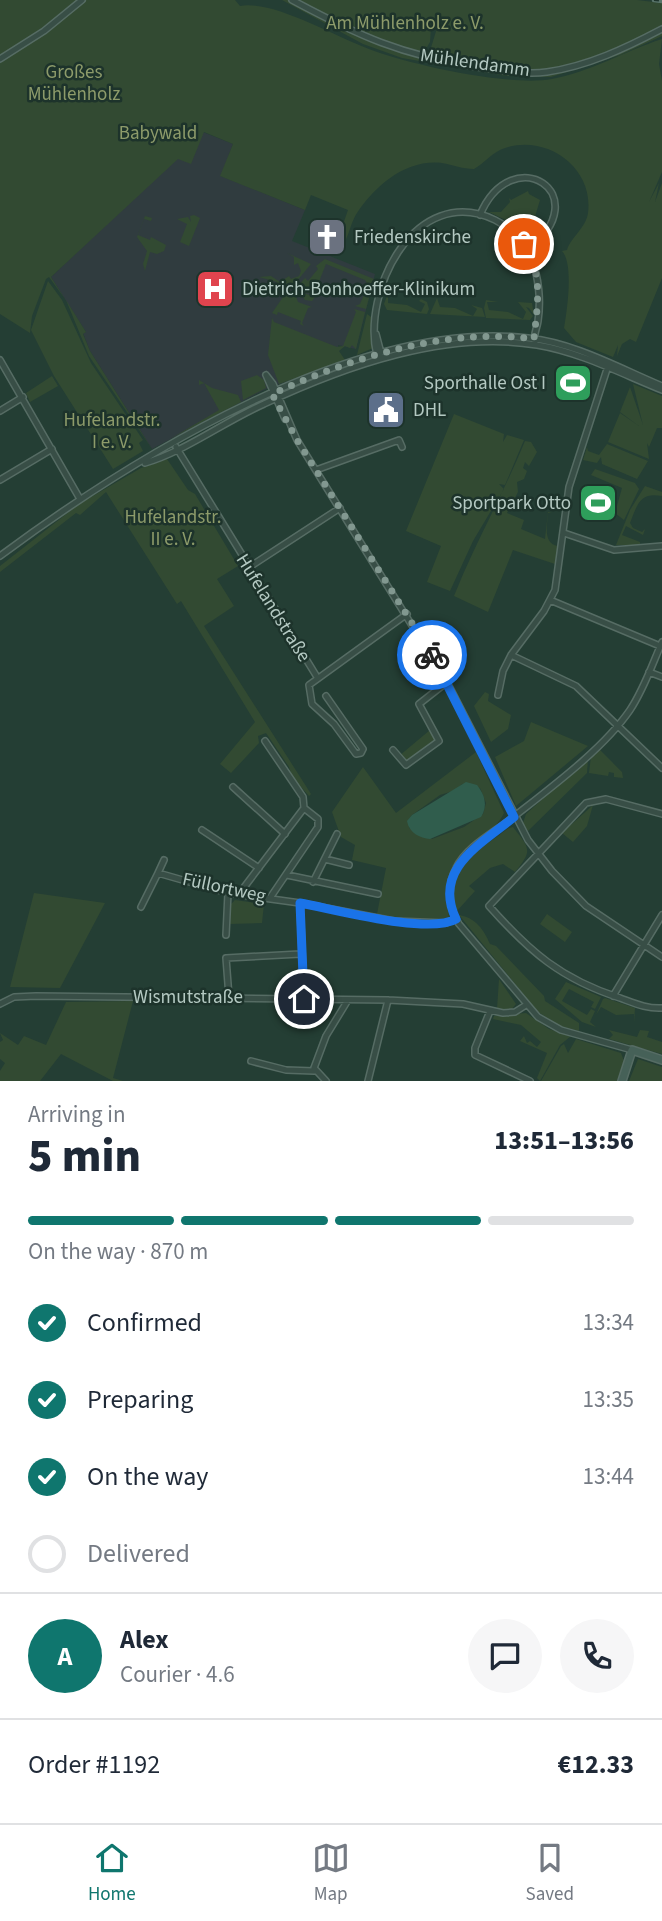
<!DOCTYPE html>
<meta charset="utf-8">
<style>
body{margin:0;font-family:"Source Sans 3",sans-serif;background:#f6f6f7;color:#1f2937;height:100vh;display:flex;flex-direction:column;font-size:26px;white-space:nowrap}
*{box-sizing:border-box;margin:0}
p{font-size:23px;color:#747a83}
.icon{flex:none;width:38px;height:38px;fill:none;stroke:currentColor;stroke-width:2;stroke-linecap:round;stroke-linejoin:round}
.map{position:relative;height:1081px;overflow:hidden}
.details{display:flex;flex-direction:column;background:#fff;flex:1}
.details>*{flex:none}
.pin{position:absolute;display:grid;place-items:center;width:60px;height:60px;color:#fff;margin:-30px;border:4px solid #fff;border-radius:50%;box-shadow:0 2px 7px #0007}
.courier{position:absolute;display:grid;place-items:center;width:70px;height:70px;margin:-35px;border:5px solid #1a73e8;border-radius:50%;background:#fff;color:#222;box-shadow:0 2px 9px #0007}
.overview em{font-style:normal;font-weight:800}
.overview div{display:flex;flex-direction:column-reverse}
.overview{display:flex;align-items:center;justify-content:space-between;height:119px;padding:0 28px}
h1{font-size:46px;font-weight:800;line-height:52px}
.bar{display:grid;grid-template-columns:repeat(4,1fr);gap:10px 7px;align-content:center;height:84px;padding:0 28px}
.bar i{height:9px;border-radius:5px;background:#e0e1e3}
.bar .active{background:#0f766e}
.bar p{grid-column:span 4}
.line{display:flex;align-items:center;gap:18px;padding:0 28px;border-top:2px solid #e0e1e3}
.line div{flex:1}
.round{display:grid;place-items:center;flex:none;width:74px;height:74px;border-radius:37px;background:#f6f6f7}
ol{padding:0 28px;list-style:none}
li{display:flex;align-items:center;gap:21px;height:77px}
li p{margin-inline-start:auto}
li .icon{padding:7px;border-radius:50%;background:#0f766e;color:#fff;stroke-width:4}
li:last-child{color:#747a83}
li i{width:38px;height:38px;border:4px solid #e0e1e3;border-radius:50%}
.tab-bar{display:flex;justify-content:space-around;align-items:center;height:98px;border-top:2px solid #e0e1e3;background:#fff;font-size:19px;color:#747a83}
.tab-bar a{display:grid;justify-items:center;gap:4px}
.tab-bar .active{color:#0f766e}
.map>svg:first-child{display:block}
</style>
<div class="map">
<svg width="662" height="1081" viewBox="0 0 662 1081">
<rect width="100%" height="100%" fill="#243e34"/>
<path fill="#303c3f" d="M203 132 233 144 221 176 305 210 292 241 375 274 356 349 338 345 341 361 266 389 152 449 90 351 83 333 86 332 51 277Z"/>
<path fill="#324a32" fill-rule="evenodd" d="M0 0H235L240 6C272 0 332 35 364 47 405 64 509 87 552 79 590 72 625 51 662 39L659 64 662 81V172L649 202 659 183 655 202 662 183V278L636 342 630 339 622 344 617 356 618 345 613 357 576 342 564 328C567 311 574 264 562 251L567 250C571 237 586 228 588 213 594 168 547 134 505 148 492 152 485 163 474 169 463 169 453 165 442 163 406 159 376 185 357 213 349 225 349 242 337 251L334 250 348 210 311 195 305 210 220 176 233 144 204 132 191 164 178 159 51 277 65 299 49 277 46 279 32 316 30 333 0 314Z
M282 0H288L352 34 394 51 511 74 565 70 662 31V36L620 55 551 77 507 76 402 58 363 44Z
M296 0H637L662 3V27C623 47 578 70 531 71 498 72 467 63 432 56L430 51 437 28H431L430 42 423 54 382 44Z
M528 191 529 194 540 200 534 220 536 222 533 221 524 231 528 239 525 241 526 238 511 223 509 225 508 221 489 212H501L510 202 509 198 511 200Z
M194 215 200 218 189 246 180 242 187 224 177 219 188 217 191 222 190 216Z
M145 216 152 218 151 221 144 219 138 235 150 240 151 237 166 245 164 251 157 254 150 252 145 271 143 264 147 251 137 237Z
M287 253 311 264 292 287 283 282 276 285 277 282 259 277 271 276 280 282 289 276 291 279 299 276 301 271 298 263 294 265V257Z
M325 259 374 279 366 309 355 306 360 304 368 285 365 280 326 264 314 294 301 292 315 297 312 301 305 300 297 287 305 278 308 281 318 269 316 266Z
M48 281 62 300 91 363 143 440 139 443 143 451 113 469 54 376 31 330Z
M294 291 298 302 312 307 308 308 302 323 304 326 300 324 301 321 278 312 277 315 272 313 283 297Z
M388 293V303L407 305 421 312 425 304 419 301 421 299 427 302 429 309 427 314 387 310 384 304Z
M437 298 440 307 455 308 473 316 477 309 471 305 482 308 485 317 430 314Z
M66 300 86 332 83 334 90 351 152 449 89 356Z
M486 300 498 302H487L489 310 508 312 523 319 526 312 518 302 532 303 534 315 529 308 526 307 533 316 530 320 486 318 484 308Z
M354 309 365 312 356 349 352 345 350 348 345 346 339 351 345 360 279 384 268 355 272 318 274 322 337 347 343 346 356 312Z
M367 314 374 319 373 348 357 355Z
M257 375 264 380 266 388 243 400 241 381Z
M52 376 58 386 30 402 26 393Z
M199 380 212 388 238 395 241 402 170 439 219 410 204 383 199 385Z
M633 384 662 396V428H657L649 447 647 443 649 459 608 442 620 413 639 426 620 412 630 387 643 425Z
M454 414 504 434 503 442 507 435 524 440 505 485 499 484 504 489 473 541 450 591 427 582 441 546 406 531Z
M525 441 531 442 537 452 529 466 525 462 523 468 527 471 524 479 517 482 518 492 507 513 524 520 521 529 545 539 548 512H552L548 513C547 527 543 543 558 546L555 564 513 550 488 612 454 596C475 543 503 495 525 441Z
M607 444 648 461 637 479 602 464 601 457 597 463 583 460 587 447 588 451 599 455Z
M167 459 188 490 195 494 238 566 217 579 234 606 204 626 311 794 309 796 292 777 289 767 266 733 258 736 259 743 231 773 220 764 255 722 181 601 177 604 106 492 80 515 76 513 0 572V566L79 504 141 468Z
M595 469 635 483 639 489 624 520 615 513 622 488 591 475Z
M645 486 662 492V496C640 492 638 503 630 523L633 528 642 532 645 529 643 535 626 526 622 535 640 542V545H616L630 510Z
M485 692 489 694 488 701 511 715 508 729 491 742 474 706Z
M531 722 588 746 516 806 495 757 524 741Z
M430 730 437 740 407 763 399 756Z
M598 748 622 772 623 778 614 777V773L609 772 608 776 589 773 591 756Z
M476 752 504 813C499 824 491 829 481 837 446 864 445 876 449 918L416 921 377 914 386 868 352 860 355 845 341 837 332 812 363 767 396 813ZM462 784 480 788 486 803 483 814 464 827 432 839 409 828V819L412 815 440 795 456 790Z
M588 758 587 773 528 831 523 823 526 814Z
M593 805 587 826 573 842 562 833Z
M513 827C530 849 533 850 515 872L503 864 490 868 469 886 475 891 456 912C445 874 465 859 495 838 502 834 506 828 513 827Z
M34 893 105 903 60 988 10 987Z
M235 900 264 904 262 923 229 924 230 905Z
M547 914 572 932 565 942 540 924Z
M459 915C476 918 484 930 490 944L496 946 544 996 545 1001 579 1023V1031L560 1026 538 1012Z
M499 979 516 1004 512 1009H497Z
M566 982 601 997 595 1009 591 1007 594 1002 569 989 562 1001 587 1015 591 1009 595 1011 590 1022 596 1027 582 1022 555 999Z
M605 998 635 1008 634 1023V1014L616 1015 601 1007 596 1015 603 999Z
M133 1001 113 1078 123 1081H113L61 1054 40 1081H0V1071L5 1063 0 1059V1042L3 1040 0 1033 18 1045 24 1036 46 1045 66 1002Z
M526 1013 549 1029 571 1036 560 1045 540 1081 537 1078 547 1053 520 1041 524 1036 527 1043 530 1041 537 1047 541 1042 521 1025 493 1019 494 1016Z
M609 1030 637 1037 640 1030 649 1031 647 1037 662 1042V1054L609 1039 613 1035Z
M576 1039 621 1053 624 1061 617 1081H541L561 1046 564 1044 568 1053Z
M638 1059 662 1067V1081H629Z"/>
<path fill="#305d4d" d="M466 782 477 785C485 795 488 806 481 817L430 839C420 838 409 833 407 821L412 815Z"/>
<g fill="none" stroke-linecap="round" stroke-linejoin="round">
<defs>
<path id="street" d="M292 0C359 36 401 55 477 67 500 70 524 75 547 72 588 66 626 48 662 29
M0 59 44 31 82 0
M480 215C512 139 599 194 528 250
M376 334 382 357
M377 356C361 291 415 182 495 220 511 228 525 241 531 258 539 277 541 301 538 321 537 329 533 334 535 342
M0 360 80 499
M266 375 273 384 297 440 447 682 528 840 552 871 586 906 662 957
M266 375 285 419
M0 411 23 397
M176 447 317 677
M145 463C184 452 225 421 264 404 345 366 446 330 537 345 580 352 622 374 662 390
M316 470 399 440 402 447
M0 480 52 449
M564 533 614 550 662 546
M0 556C132 458 357 318 528 338 575 343 619 368 662 386
M248 568 340 508
M550 600 660 646
M511 655 576 686 662 768
M649 672 662 677
M498 695 503 671 511 655 544 611 555 590 569 487 608 366
M326 696 363 749 361 753 356 754 334 724 312 704 309 685 407 614
M265 741 303 797 304 808
M393 750 406 765 439 741 419 704 447 682
M233 787 285 834
M662 814 606 799 586 803 489 906C530 952 561 979 620 998 634 1003 647 1009 662 1008
M202 830 259 868
M325 859 349 865
M158 873 164 860
M287 875 378 894
M313 882 337 834
M239 894 304 808
M270 898 318 827V819L304 808
M300 903 304 999
M141 907 158 873 228 893 300 903 394 921 446 923 455 919
M226 935 228 893
M613 996 662 915
M229 997 226 958 300 954
M0 1004 14 997 36 996 388 1000 463 1004 503 1013 515 1012 526 1005
M490 1011 475 1048V1055L530 1081
M632 1050 561 1030 538 1017 459 924C448 908 447 885 456 868 467 845 497 831 516 815 553 786 604 748 630 710 644 689 652 665 662 642
M251 1061 286 1070 314 1071
M326 1081 314 1068 326 1036 348 1000
M368 1081 388 1000"/>
<path id="secondary" d="M622 1081 632 1050 662 1060"/>
</defs>
<use href="#street" stroke="#566c64" stroke-width="8"/>
<use href="#secondary" stroke="#566c64" stroke-width="10"/>
<use href="#street" stroke="#384e46" stroke-width="5"/>
<use href="#secondary" stroke="#466158" stroke-width="7"/>
<defs>
<path id="rail" d="M654 0 662 1"/>
</defs>
<use href="#rail" stroke="#5a756b" stroke-width="4.5"/>
<use href="#rail" stroke="#1d332b" stroke-width="2" stroke-dasharray="5" stroke-linecap="butt"/>
</g>
<g fill="none" stroke-linecap="round" stroke-linejoin="round">
<path stroke="#829890" stroke-width="7" stroke-dasharray="0 12.6" d="M432 655 297 440 272 394C351 358 447 327 534 339 537 306 544 274 524 244"/>
<path stroke="#1a73e8" stroke-width="9" d="M304 999 300 903C334 909 428 935 456 919 432 869 481 844 514 817L432 655"/>
</g>
<defs>
<symbol id="church-square" viewBox="-11 -11 22 22"><rect x="-9" y="-9" width="18" height="18" rx="4" fill="#6b7280" stroke="#1d332b"/><path d="M-1.2-6h2.4v3.5h3.3v2.4h-3.3V6h-2.4V-.1h-3.3v-2.4h3.3Z" fill="#fff"/></symbol>
<symbol id="hospital-square" viewBox="-11 -11 22 22"><rect x="-9" y="-9" width="18" height="18" rx="4" fill="#e0444e" stroke="#1d332b"/><path d="M-5-5h3v3.5h4V-5h3V5h-3V1.5h-4V5h-3Z" fill="#fff"/></symbol>
<symbol id="stadium-square" viewBox="-11 -11 22 22"><rect x="-9" y="-9" width="18" height="18" rx="4" fill="#2e9e5b" stroke="#1d332b"/><path d="M0-5a6.5 5 0 1 0 0 10a6.5 5 0 1 0 0-10ZM-3.5-1.8h7v3.6h-7Z" fill="#fff"/></symbol>
<symbol id="civic-square" viewBox="-11 -11 22 22"><rect x="-9" y="-9" width="18" height="18" rx="4" fill="#5c6f8a" stroke="#1d332b"/><path d="M-.6-6.5H3V-4.5H.6V-3L4-1V1h2V6H-6V1h2V-1L-.6-3ZM-1.2 2.5V6h2.4V2.5Z" fill="#fff"/></symbol>
</defs>
<g fill-rule="evenodd">
<use href="#church-square" x="305" y="215" width="44" height="44"/>
<use href="#hospital-square" x="193" y="267" width="44" height="44"/>
<use href="#stadium-square" x="551" y="361" width="44" height="44"/>
<use href="#civic-square" x="364" y="388" width="44" height="44"/>
<use href="#stadium-square" x="576" y="481" width="44" height="44"/>
</g>
<g text-anchor="middle" dominant-baseline="central" stroke-width="5" stroke-linejoin="round" paint-order="stroke">
<g font-size="19" fill="#8d9b6a" stroke="#1d332b">
<text x="405" y="23">Am Mühlenholz e. V.</text>
<text x="74" y="72">Großes<tspan x="74" dy="22">Mühlenholz</tspan></text>
<text x="158" y="133">Babywald</text>
<text x="112" y="420">Hufelandstr.<tspan x="112" dy="22">I e. V.</tspan></text>
<text x="173" y="517">Hufelandstr.<tspan x="173" dy="22">II e. V.</tspan></text>
</g>
<g font-size="19" fill="#b4c9c2" stroke="#1d332b">
<text transform="translate(475 63) rotate(8)">Mühlendamm</text>
<text transform="translate(273 608) rotate(58)">Hufelandstraße</text>
<text transform="translate(224 888) rotate(12)">Füllortweg</text>
<text x="188" y="997">Wismutstraße</text>
</g>
<g font-size="19" fill="#b4c9c2" stroke="#1d332b" text-anchor="start">
<text x="354" y="237">Friedenskirche</text>
<text x="242" y="289">Dietrich-Bonhoeffer-Klinikum</text>
<text x="546" y="383" text-anchor="end">Sporthalle Ost I</text>
<text x="413" y="410">DHL</text>
<text x="571" y="503" text-anchor="end">Sportpark Otto</text>
</g>
</g>
</svg>
<div class="pin" style="left:524px;top:244px;background:#ea580c"><svg class="icon" aria-label="bag" viewBox="0 0 24 24"><path d="M5 8h14l-1 12H6zM9 8a3 3 0 0 1 6 0"/></svg></div>
<div class="pin" style="left:304px;top:999px;background:#1f2937"><svg class="icon" aria-label="home" viewBox="0 0 24 24"><path d="M3 11l9-7 9 7M6 9v11h12V9"/></svg></div>
<div class="courier" style="left:432px;top:655px"><svg class="icon" aria-label="bike" viewBox="0 0 24 24"><circle cx="6" cy="16" r="4"/><circle cx="18" cy="16" r="4"/><path d="M6 16l4-8h5l3 8M10 8l3 8H6M13 5h3"/></svg></div>
</div>
<section class="details">
<div class="overview"><div><h1>5 min</h1><p>Arriving in</p></div><em>13:51–13:56</em></div>
<div class="bar"><i class="active"></i><i class="active"></i><i class="active"></i><i></i><p>On the way · 870 m</p></div>
<ol>
<li><svg class="icon" aria-label="check" viewBox="0 0 24 24"><path d="M5 12l5 5 9-10"/></svg>Confirmed<p>13:34</p></li>
<li><svg class="icon" aria-label="check" viewBox="0 0 24 24"><path d="M5 12l5 5 9-10"/></svg>Preparing<p>13:35</p></li>
<li><svg class="icon" aria-label="check" viewBox="0 0 24 24"><path d="M5 12l5 5 9-10"/></svg>On the way<p>13:44</p></li>
<li><i></i>Delivered</li>
</ol>
<div class="line" style="height:126px"><b class="round" style="background:#0f766e;color:#fff">A</b><div><b>Alex</b><p>Courier · 4.6</p></div><a class="round"><svg class="icon" aria-label="chat" viewBox="0 0 24 24"><path d="M4 5h16v11H9l-5 4z"/></svg></a><a class="round"><svg class="icon" aria-label="phone" viewBox="0 0 24 24"><path d="M5 4h4l2 5-3 2q2 4 5 5l2-3 5 2v4C11 20 4 13 5 4z"/></svg></a></div>
<div class="line" style="height:91px"><div>Order #1192</div><b>€12.33</b></div>
</section>
<nav class="tab-bar">
<a class="active"><svg class="icon" aria-label="home" viewBox="0 0 24 24"><path d="M3 11l9-7 9 7M6 9v11h12V9"/></svg>Home</a>
<a><svg class="icon" aria-label="map" viewBox="0 0 24 24"><path d="M3 6l6-2 6 2 6-2v14l-6 2-6-2-6 2zM9 4v14M15 6v14"/></svg>Map</a>
<a><svg class="icon" aria-label="saved" viewBox="0 0 24 24"><path d="M7 4h10v16l-5-4-5 4z"/></svg>Saved</a>
</nav>
